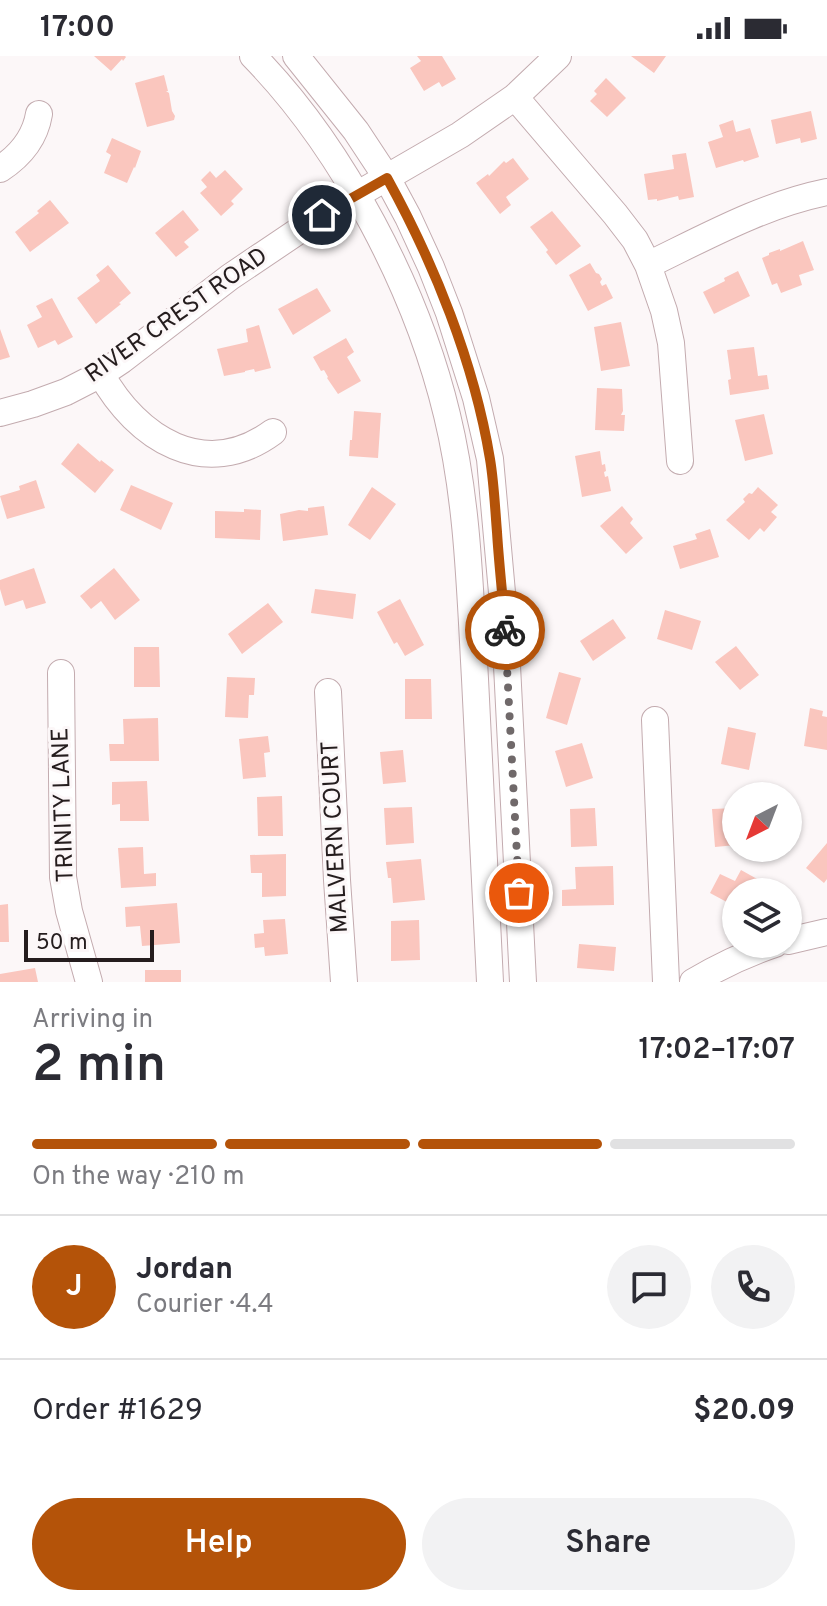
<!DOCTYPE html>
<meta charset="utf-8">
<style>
body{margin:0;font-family:Overpass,sans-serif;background:#f2f2f3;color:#2b2b33;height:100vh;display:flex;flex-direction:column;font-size:30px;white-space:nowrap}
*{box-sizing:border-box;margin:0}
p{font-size:26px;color:#7c7c81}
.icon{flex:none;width:44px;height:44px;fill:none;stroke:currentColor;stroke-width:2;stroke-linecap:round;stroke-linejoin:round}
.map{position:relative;height:926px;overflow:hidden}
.panel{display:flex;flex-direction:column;background:#fff;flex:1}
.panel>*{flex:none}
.needle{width:52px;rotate:222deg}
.controls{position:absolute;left:722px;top:726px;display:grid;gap:16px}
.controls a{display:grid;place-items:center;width:80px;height:80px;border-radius:50%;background:#fff;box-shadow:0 2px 6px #0004;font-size:40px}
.scale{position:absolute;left:24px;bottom:20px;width:130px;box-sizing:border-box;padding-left:8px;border:4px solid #251d1e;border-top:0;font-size:22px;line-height:28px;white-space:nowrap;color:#251d1e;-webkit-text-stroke:6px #fcf7f8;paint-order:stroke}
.pin{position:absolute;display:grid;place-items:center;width:68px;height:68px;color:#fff;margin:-34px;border:4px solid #fff;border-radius:50%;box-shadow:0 2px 8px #0007}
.courier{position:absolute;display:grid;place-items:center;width:80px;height:80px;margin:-40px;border:6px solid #b45309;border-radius:50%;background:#fff;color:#222;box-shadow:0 2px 10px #0007}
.summary em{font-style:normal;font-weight:600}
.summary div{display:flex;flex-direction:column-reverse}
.summary{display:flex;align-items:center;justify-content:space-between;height:136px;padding:0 32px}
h1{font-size:52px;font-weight:600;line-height:60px}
.bar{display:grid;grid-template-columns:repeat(4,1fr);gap:12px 8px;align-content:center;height:96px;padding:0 32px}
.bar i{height:10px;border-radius:6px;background:#e1e1e2}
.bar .active{background:#b45309}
.bar p{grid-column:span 4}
.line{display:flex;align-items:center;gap:20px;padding:0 32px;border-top:2px solid #e1e1e2}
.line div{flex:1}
.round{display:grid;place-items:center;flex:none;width:84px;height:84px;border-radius:42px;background:#f2f2f3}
.button{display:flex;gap:16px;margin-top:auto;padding:16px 32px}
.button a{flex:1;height:92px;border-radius:48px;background:#b45309;color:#fff;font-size:32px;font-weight:600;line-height:92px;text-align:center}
.button a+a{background:#f2f2f3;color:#2b2b33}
.status{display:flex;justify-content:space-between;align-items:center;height:56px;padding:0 40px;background:#fff;direction:ltr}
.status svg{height:22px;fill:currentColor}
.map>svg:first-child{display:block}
</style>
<div class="status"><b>17:00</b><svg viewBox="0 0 49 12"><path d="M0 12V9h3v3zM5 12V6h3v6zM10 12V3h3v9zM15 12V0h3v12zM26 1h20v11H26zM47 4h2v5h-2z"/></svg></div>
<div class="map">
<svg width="827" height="926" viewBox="0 0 827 926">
<rect width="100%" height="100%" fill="#fcf7f8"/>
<path fill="#fac6be" d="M94 0H125L126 1 123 5 122 3 111 15Z
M417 0H442L456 23 442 31 439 26 424 35 410 12 421 5Z
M631 0H666L654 17Z
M164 19 168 35H166L169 37 172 55 175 60 174 64 147 71 135 27Z
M606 22 626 42 607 61 590 45 597 38 594 35Z
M811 55 817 83 801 87 800 82 776 88 771 64Z
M733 64 736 76 750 72 759 101 744 106 743 104 716 112 708 86 723 81 719 69Z
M112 82 141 95 135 112 134 111 127 127 104 117 111 99 106 96Z
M686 97 694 141 679 144 678 140 657 145V143L648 144 644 118 674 113 672 99Z
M513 102 529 123 506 141 511 149 500 158 476 127 488 118 489 120 504 105 506 107Z
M225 114 243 133 231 145 234 148 221 160 200 137 207 131 201 124 210 115 216 122Z
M50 144 69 167 30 196 15 176 39 157 37 155Z
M183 154 199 174 184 186 189 191 176 201 155 177Z
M552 155 581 190 556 209 546 196 548 194 530 171Z
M803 185 814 214 799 219 802 229 781 237 777 227 772 229 762 202 769 199V197L780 193V195Z
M590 207 596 217 599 218 602 223 600 226 602 230 606 228 613 242 588 255 569 219Z
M108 209 131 237 119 247 121 248 96 268 77 242 100 225 96 219Z
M738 215 750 240 714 258 703 236 725 225 724 222Z
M317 232 331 255 293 279 278 253Z
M52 242 73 281 58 289 55 284 38 292 27 269 42 261 36 250Z
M621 266 630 310 601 315 594 271Z
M259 269 271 312 255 316 254 313 245 315V316L224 320 217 293 248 286 246 273Z
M0 273 10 301 0 304Z
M346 282 354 296 347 301 361 325 338 338 327 322 328 321 324 314 321 315 313 301Z
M754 291 758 320 767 319 769 333 730 339 728 324 731 323 727 294Z
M597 332 622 333 623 355 621 359H625L624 375 595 374Z
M354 355 381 357 378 402 349 400 350 384H352Z
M764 358 773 398 745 405 735 364Z
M78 387 100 406 101 404 114 414 95 437 61 408Z
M600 395 602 409 605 408 606 415 604 416 605 421 608 420 611 435 582 441 575 400Z
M36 424 45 452 7 463 0 440 20 434 19 430Z
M131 429 173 447 161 474 120 454Z
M372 431 396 448 370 484 348 469Z
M758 431 778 449 771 456 777 461 764 476 760 472 749 484 726 464 745 446 743 443 749 437 752 438Z
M324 450 328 479 283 485 280 458 299 454 308 455V452Z
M622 450 633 463 630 467 643 482 626 498 600 470Z
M244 453 261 454 260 484 215 482V455L244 456Z
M710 473 719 501 680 513 673 490 697 483 695 478Z
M34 512 46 547 26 553 23 544 5 550 0 533V524Z
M114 512 140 544 115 564 101 545 91 553 80 540Z
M315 533 356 538 353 563 311 557Z
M400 543 424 589 405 600 397 586 394 588 377 556Z
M268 547 283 566 242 598 228 578Z
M665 554 701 565 692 594 657 583Z
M613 563 626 582 593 605 580 585Z
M736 590 759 619 740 634 715 606Z
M134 591H159L160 631H134Z
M559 616 581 622 567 669 546 662Z
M227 621 255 622 254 639H249L248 662 225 661Z
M405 623H431L432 663H405Z
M810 652 823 655 822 660 827 661V694L804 690Z
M158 662 159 705H110L109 688H124L123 663Z
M728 671 756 677 749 714 721 708Z
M268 680 270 696 264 697 266 721 243 723 239 683Z
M582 687 593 722 566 731 555 695Z
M403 694 406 726 383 728 380 696Z
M147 725 149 765H120V748L112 749V726Z
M282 740 283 780H258L257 741Z
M412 751 414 787 386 789 384 752Z
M595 752 597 790 571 791 570 753Z
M736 752V789L715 791 712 753Z
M827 787V823L824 827 806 812Z
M143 791 144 818 156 817V830L121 832 118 792Z
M286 798V840L262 841V817H251L250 799Z
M421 803 425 844 393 847 391 822H388L386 806Z
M613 810 614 849 562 850V834L576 833 575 811Z
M741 814 759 824 755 832 763 836H736V851L710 837 720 818 735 825Z
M177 847 180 887 142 890 140 870 126 871 125 851Z
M8 848 9 886H0V849Z
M285 863 288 898 265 900 264 891 255 892 254 878 264 877 263 864Z
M419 864 420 904 391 905V865Z
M579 888 616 891 614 915 577 912Z
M35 912 38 926H0V918Z
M145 914H181V926H145Z"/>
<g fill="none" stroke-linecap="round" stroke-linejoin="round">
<defs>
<path id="minor" d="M253 0C343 92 417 234 447 359 468 445 470 535 475 623 480 724 485 825 490 926
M296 0 356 75 387 122 408 161 431 211 449 257 476 342 490 403 505 570 523 926
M515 41 615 158 635 184 648 209 664 255 671 287 680 405
M0 113C20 100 35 82 39 58
M648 209C706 181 763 149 827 136
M101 318C137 383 205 426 273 376
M0 357 33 348 66 336 101 318 122 304 230 221 322 159 460 79 515 41 558 0
M61 617 63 821 69 855 89 926
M328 636 337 824 344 926
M655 664 666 926
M788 885 827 876
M693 926C720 910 745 898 775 888"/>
</defs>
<use href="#minor" stroke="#c3abaf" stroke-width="28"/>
<use href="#minor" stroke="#fff" stroke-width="26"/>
</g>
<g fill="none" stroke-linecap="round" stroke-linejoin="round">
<path stroke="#70696a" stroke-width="8" stroke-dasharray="0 14.4" d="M505 574 519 837"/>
<path stroke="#b45309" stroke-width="10" d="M322 159 387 122C434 207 474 306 490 403 494 427 495 452 497 476 499 509 503 541 505 574"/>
</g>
<g text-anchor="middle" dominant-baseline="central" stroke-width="6" stroke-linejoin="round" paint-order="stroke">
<g font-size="24" fill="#251d1e" stroke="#fcf7f8">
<text transform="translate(177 260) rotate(-35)">RIVER CREST ROAD</text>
<text transform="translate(64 749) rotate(-92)">TRINITY LANE</text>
<text transform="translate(336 781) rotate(-93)">MALVERN COURT</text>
</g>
</g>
</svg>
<div class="controls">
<a><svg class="needle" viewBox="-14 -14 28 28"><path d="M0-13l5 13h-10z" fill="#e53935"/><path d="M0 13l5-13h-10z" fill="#7c7c81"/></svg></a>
<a><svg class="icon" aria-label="layers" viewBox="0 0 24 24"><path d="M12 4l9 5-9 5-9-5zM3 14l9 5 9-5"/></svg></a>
</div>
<div class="scale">50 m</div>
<div class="pin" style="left:519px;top:837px;background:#ea580c"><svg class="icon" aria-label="bag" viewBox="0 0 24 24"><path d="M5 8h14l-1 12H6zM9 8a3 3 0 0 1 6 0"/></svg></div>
<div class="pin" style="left:322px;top:159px;background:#1f2937"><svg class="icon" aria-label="home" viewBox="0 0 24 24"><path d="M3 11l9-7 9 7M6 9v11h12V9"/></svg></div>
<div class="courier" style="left:505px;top:574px"><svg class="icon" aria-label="bike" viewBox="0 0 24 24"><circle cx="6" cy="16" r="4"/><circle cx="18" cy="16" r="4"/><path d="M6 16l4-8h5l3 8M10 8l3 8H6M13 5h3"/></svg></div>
</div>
<section class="panel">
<div class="summary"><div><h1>2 min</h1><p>Arriving in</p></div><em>17:02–17:07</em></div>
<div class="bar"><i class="active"></i><i class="active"></i><i class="active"></i><i></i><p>On the way · 210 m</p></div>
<div class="line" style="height:144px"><b class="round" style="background:#b45309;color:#fff">J</b><div><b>Jordan</b><p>Courier · 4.4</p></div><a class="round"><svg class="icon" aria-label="chat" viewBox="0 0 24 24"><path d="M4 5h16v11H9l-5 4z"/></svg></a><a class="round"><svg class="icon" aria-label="phone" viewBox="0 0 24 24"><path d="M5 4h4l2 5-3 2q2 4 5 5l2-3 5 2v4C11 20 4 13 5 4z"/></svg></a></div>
<div class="line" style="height:104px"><div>Order #1629</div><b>$20.09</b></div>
<div class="button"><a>Help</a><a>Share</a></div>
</section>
